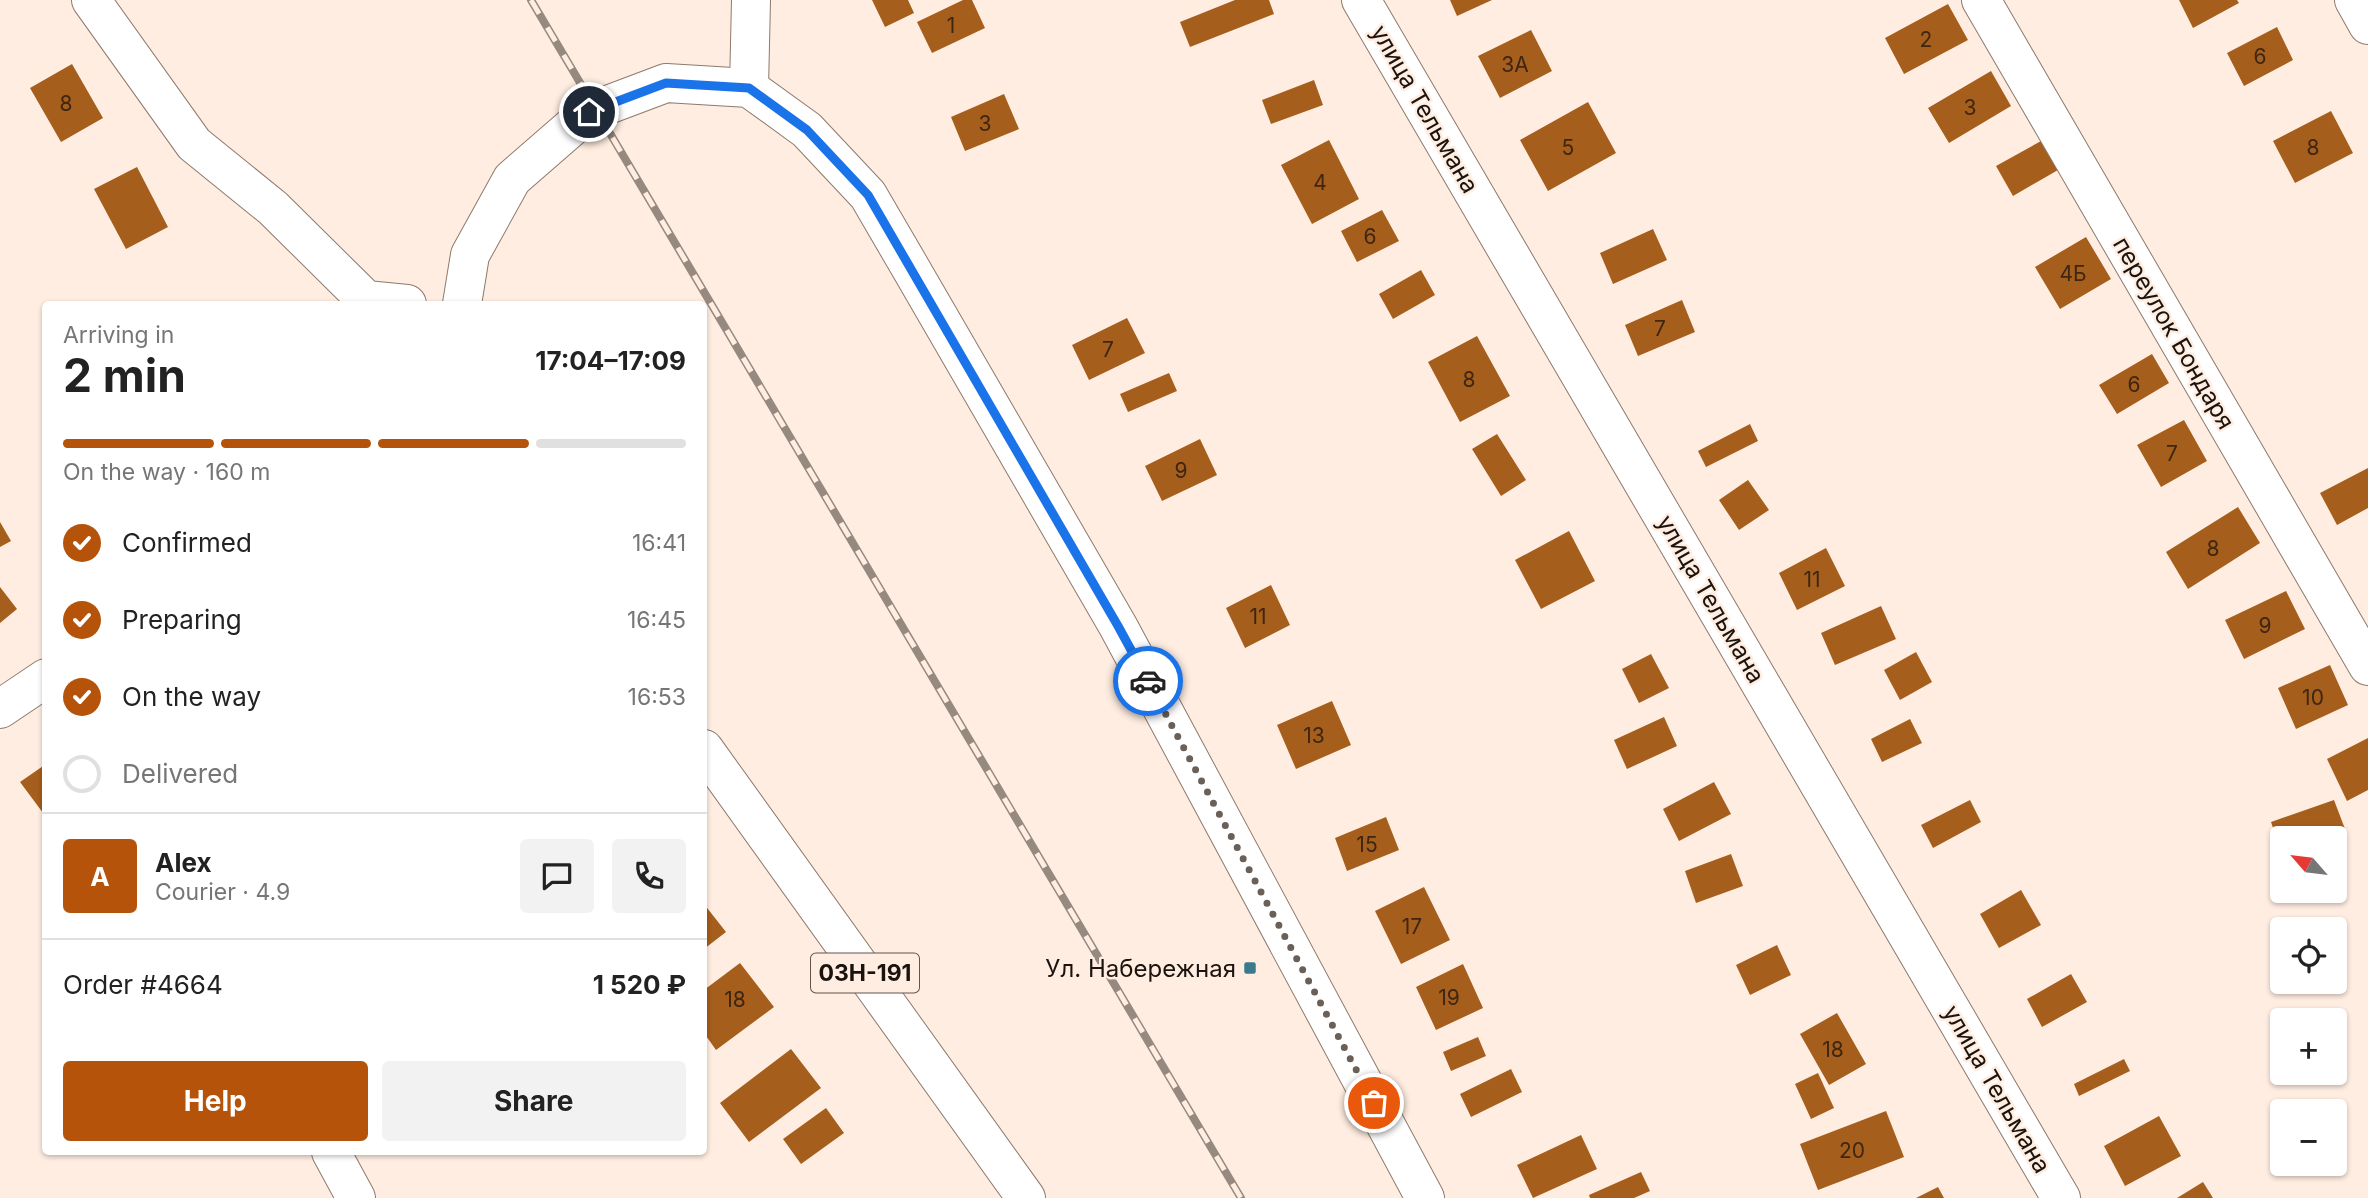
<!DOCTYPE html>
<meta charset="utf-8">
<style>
body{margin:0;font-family:Inter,sans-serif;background:#f2f2f2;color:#222;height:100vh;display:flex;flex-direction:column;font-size:26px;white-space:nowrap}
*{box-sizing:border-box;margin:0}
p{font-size:23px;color:#767676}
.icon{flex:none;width:38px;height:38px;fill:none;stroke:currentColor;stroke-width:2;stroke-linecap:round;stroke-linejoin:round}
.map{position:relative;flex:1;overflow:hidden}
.side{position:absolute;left:42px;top:301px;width:665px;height:854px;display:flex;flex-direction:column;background:#fff;border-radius:7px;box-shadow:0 2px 5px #0004}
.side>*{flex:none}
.needle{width:46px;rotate:298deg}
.controls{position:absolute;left:2270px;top:826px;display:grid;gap:14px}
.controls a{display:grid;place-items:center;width:77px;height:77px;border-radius:7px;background:#fff;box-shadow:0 2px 5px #0004;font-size:35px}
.pin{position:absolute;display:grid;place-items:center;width:60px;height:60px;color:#fff;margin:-30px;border:4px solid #fff;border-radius:50%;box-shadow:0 2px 7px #0007}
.courier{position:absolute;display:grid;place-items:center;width:70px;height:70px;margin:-35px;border:5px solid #1a73e8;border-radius:50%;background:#fff;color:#222;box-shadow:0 2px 9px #0007}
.overview em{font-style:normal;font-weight:700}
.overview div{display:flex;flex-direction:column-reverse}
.overview{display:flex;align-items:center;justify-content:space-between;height:119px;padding:0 21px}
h1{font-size:46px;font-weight:700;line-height:52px}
.bar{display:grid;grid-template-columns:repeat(4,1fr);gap:10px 7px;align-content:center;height:84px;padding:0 21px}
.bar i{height:9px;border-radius:5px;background:#e0e0e0}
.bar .active{background:#b45309}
.bar p{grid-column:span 4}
.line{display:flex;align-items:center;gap:18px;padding:0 21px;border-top:2px solid #e0e0e0}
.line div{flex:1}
.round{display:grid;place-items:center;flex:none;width:74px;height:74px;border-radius:7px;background:#f2f2f2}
ol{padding:0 21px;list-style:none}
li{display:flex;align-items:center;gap:21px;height:77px}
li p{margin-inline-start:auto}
li .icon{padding:7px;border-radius:50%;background:#b45309;color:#fff;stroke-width:4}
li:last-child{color:#767676}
li i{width:38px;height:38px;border:4px solid #e0e0e0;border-radius:50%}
.primary-button{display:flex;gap:14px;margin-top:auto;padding:14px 21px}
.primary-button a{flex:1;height:80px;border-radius:7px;background:#b45309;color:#fff;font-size:28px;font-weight:700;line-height:80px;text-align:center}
.primary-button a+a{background:#f2f2f2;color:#222}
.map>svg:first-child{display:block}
</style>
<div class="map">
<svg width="2368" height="1198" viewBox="0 0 2368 1198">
<rect width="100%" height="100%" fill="#ffede1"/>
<path fill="#a55e1c" d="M872 0H908L914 13 885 27Z
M963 0H972L985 28 932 53 917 22Z
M1235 0H1269L1274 14 1190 47 1180 22Z
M1450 0H1492L1457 16Z
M2179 0H2237L2239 3 2193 28Z
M1948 4 1968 40 1904 74 1885 38Z
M2277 27 2293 60 2244 86 2227 53Z
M1531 30 1552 71 1500 98 1478 56Z
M72 64 103 118 61 142 30 88Z
M1991 71 2011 106 1949 143 1928 108Z
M1314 80 1323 105 1271 124 1262 100Z
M1004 94 1019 129 965 151 951 117Z
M1588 102 1616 153 1548 191 1520 140Z
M2331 111 2353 153 2295 183 2273 141Z
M1329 140 1359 199 1312 224 1281 165Z
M2041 141 2058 170 2013 196 1996 166Z
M137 167 168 227 126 249 94 189Z
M1382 210 1399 241 1357 262 1341 231Z
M1653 229 1667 260 1613 284 1600 253Z
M2086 237 2111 279 2060 309 2035 267Z
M1421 270 1435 295 1393 319 1379 294Z
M1682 300 1695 332 1638 356 1625 325Z
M1127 318 1145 353 1089 380 1072 345Z
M1477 336 1510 396 1460 422 1428 362Z
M2152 354 2169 383 2117 414 2099 385Z
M1169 373 1177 391 1128 412 1120 394Z
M2184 420 2207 461 2161 487 2137 445Z
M1750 424 1758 441 1706 467 1698 451Z
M1497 434 1526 480 1501 496 1472 449Z
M1200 439 1217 475 1162 501 1145 466Z
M2368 468V508L2337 525 2320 493Z
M1748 480 1769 510 1739 530 1719 500Z
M2238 507 2260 543 2188 589 2166 552Z
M0 522 11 541 0 547Z
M1569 531 1595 581 1541 609 1515 560Z
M1826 548 1845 586 1797 610 1779 573Z
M1271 585 1290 625 1245 648 1226 608Z
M0 587 17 609 0 623Z
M2286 591 2305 629 2244 659 2225 620Z
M1881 606 1896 639 1835 665 1821 633Z
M1916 652 1932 682 1900 700 1884 670Z
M1651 654 1669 688 1639 703 1622 669Z
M2330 665 2348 705 2296 729 2278 688Z
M1332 701 1351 745 1296 769 1277 725Z
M1664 717 1677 746 1627 769 1614 740Z
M1910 719 1922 743 1882 762 1871 739Z
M2368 738V790L2347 801 2327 759Z
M46 764V817L20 782Z
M1714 782 1731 814 1679 841 1663 809Z
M1970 800 1981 822 1933 848 1921 825Z
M2334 800 2345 829 2318 838H2282V854L2271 822Z
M1386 817 1399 850 1347 871 1335 838Z
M1731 854 1743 886 1696 903 1685 871Z
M1424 887 1450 940 1401 964 1375 911Z
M2021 890 2041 925 1999 948 1980 914Z
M704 904 726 932 704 949Z
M1777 945 1791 975 1750 995 1736 965Z
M740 963 774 1007 716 1050 704 1033V990Z
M1463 964 1483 1008 1436 1030 1416 987Z
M2071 974 2087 1002 2042 1027 2027 999Z
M1837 1013 1866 1064 1829 1085 1800 1034Z
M1478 1037 1486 1056 1451 1071 1443 1052Z
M791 1049 821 1088 749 1142 720 1103Z
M2124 1059 2130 1071 2079 1096 2074 1084Z
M1511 1069 1522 1092 1471 1117 1460 1094Z
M1818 1073 1834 1108 1811 1119 1795 1084Z
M826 1108 844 1133 801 1164 783 1139Z
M1886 1111 1904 1157 1818 1190 1800 1144Z
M2159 1116 2181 1156 2125 1186 2104 1146Z
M1581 1135 1597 1169 1533 1198 1517 1165Z
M1641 1172 1650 1191 1634 1198H1590L1589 1195Z
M2203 1182 2213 1198H2177Z
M1938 1187 1944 1198H1916Z"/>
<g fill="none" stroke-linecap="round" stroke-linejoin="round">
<defs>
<path id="minor" d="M91 0 194 144 273 208 366 300 407 304
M1361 0 2061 1198
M1981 0 2368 666
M2354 0 2368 25
M749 88 751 0
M0 709 46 678
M331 1152 356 1198"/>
<path id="major" d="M462 304 470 255 512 179 589 112 666 83 749 88 807 130 868 195 910 267 1118 626 1425 1198
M704 749 1026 1198"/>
</defs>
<use href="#minor" stroke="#8d7a6c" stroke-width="40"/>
<use href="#major" stroke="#8d7a6c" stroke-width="40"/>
<use href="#minor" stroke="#fff" stroke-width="38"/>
<use href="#major" stroke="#fff" stroke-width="38"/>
<defs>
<path id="rail" d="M531 0 1241 1198"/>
</defs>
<use href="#rail" stroke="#968980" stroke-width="8"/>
<use href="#rail" stroke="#ffede1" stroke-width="5" stroke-dasharray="16" stroke-linecap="butt"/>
</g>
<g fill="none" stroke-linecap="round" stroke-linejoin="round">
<path stroke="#6b6058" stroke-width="7" stroke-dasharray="0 12.6" d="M1148 681 1374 1103"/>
<path stroke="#1a73e8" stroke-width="9" d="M589 112 666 83 749 88 807 130 868 195 1118 626 1148 681"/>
</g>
<rect fill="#397a8c" stroke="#ffede1" stroke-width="2.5" x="1243" y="961" width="14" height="14" rx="3.5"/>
<g text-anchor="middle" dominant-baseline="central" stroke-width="5" stroke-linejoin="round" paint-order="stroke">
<g font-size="21" fill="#3e2612">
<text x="951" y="25">1</text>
<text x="1926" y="39">2</text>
<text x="2260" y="56">6</text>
<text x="1515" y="64">3А</text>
<text x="66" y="103">8</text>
<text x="1970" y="107">3</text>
<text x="985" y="123">3</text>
<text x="1568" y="147">5</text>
<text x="2313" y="147">8</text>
<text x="1320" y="182">4</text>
<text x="1370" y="236">6</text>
<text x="2073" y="273">4Б</text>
<text x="1660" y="328">7</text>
<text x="1108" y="349">7</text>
<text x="1469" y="379">8</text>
<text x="2134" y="384">6</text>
<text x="2172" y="453">7</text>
<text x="1181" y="470">9</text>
<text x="2213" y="548">8</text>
<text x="1812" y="579">11</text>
<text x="1258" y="616">11</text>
<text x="2265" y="625">9</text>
<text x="2313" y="697">10</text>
<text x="1314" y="735">13</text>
<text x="1367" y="844">15</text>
<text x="1412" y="926">17</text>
<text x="1449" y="997">19</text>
<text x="735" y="999">18</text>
<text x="1833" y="1049">18</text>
<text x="1852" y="1150">20</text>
</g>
<rect fill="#ffede1" stroke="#5f554d" stroke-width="2" x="811" y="953.5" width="108" height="39" rx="5"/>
<g font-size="23" font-weight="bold" fill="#1b140e">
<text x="865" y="973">03Н-191</text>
</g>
<g font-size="24" fill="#1b140e" stroke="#ffede1">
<text transform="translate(1425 109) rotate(60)">улица Тельмана</text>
<text transform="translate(2174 333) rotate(60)">переулок Бондаря</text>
<text transform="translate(1711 599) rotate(60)">улица Тельмана</text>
<text transform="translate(1997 1089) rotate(60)">улица Тельмана</text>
</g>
<g font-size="24" fill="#1b140e" stroke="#ffede1" text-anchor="end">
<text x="1236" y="968">Ул. Набережная</text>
</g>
</g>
</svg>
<div class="controls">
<a><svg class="needle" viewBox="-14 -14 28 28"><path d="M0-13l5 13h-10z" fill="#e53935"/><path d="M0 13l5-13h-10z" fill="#767676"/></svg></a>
<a><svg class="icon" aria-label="locate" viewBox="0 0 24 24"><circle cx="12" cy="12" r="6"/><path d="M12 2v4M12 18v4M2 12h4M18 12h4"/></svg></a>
<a>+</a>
<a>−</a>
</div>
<div class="pin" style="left:1374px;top:1103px;background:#ea580c"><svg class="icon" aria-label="bag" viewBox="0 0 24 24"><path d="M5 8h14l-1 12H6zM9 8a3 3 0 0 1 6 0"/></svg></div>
<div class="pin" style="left:589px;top:112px;background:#1f2937"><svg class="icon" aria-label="home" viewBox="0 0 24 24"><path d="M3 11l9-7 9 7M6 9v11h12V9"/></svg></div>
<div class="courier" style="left:1148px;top:681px"><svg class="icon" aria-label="car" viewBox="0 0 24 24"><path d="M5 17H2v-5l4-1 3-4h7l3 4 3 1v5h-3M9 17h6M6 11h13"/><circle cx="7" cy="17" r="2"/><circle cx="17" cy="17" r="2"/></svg></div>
<section class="side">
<div class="overview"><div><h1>2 min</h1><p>Arriving in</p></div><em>17:04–17:09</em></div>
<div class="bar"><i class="active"></i><i class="active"></i><i class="active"></i><i></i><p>On the way · 160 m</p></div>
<ol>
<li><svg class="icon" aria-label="check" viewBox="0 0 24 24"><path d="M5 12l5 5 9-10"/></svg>Confirmed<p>16:41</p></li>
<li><svg class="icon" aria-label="check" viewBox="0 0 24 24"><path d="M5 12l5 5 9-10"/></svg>Preparing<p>16:45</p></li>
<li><svg class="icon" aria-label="check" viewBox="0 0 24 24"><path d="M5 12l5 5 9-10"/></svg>On the way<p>16:53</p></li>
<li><i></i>Delivered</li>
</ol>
<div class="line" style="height:126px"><b class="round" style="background:#b45309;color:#fff">A</b><div><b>Alex</b><p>Courier · 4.9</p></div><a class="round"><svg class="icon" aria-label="chat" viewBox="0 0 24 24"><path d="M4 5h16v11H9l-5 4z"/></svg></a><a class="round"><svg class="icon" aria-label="phone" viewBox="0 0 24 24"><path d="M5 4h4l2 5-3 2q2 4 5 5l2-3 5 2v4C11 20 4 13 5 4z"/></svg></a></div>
<div class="line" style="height:91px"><div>Order #4664</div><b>1 520 ₽</b></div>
<div class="primary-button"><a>Help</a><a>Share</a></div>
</section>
</div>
